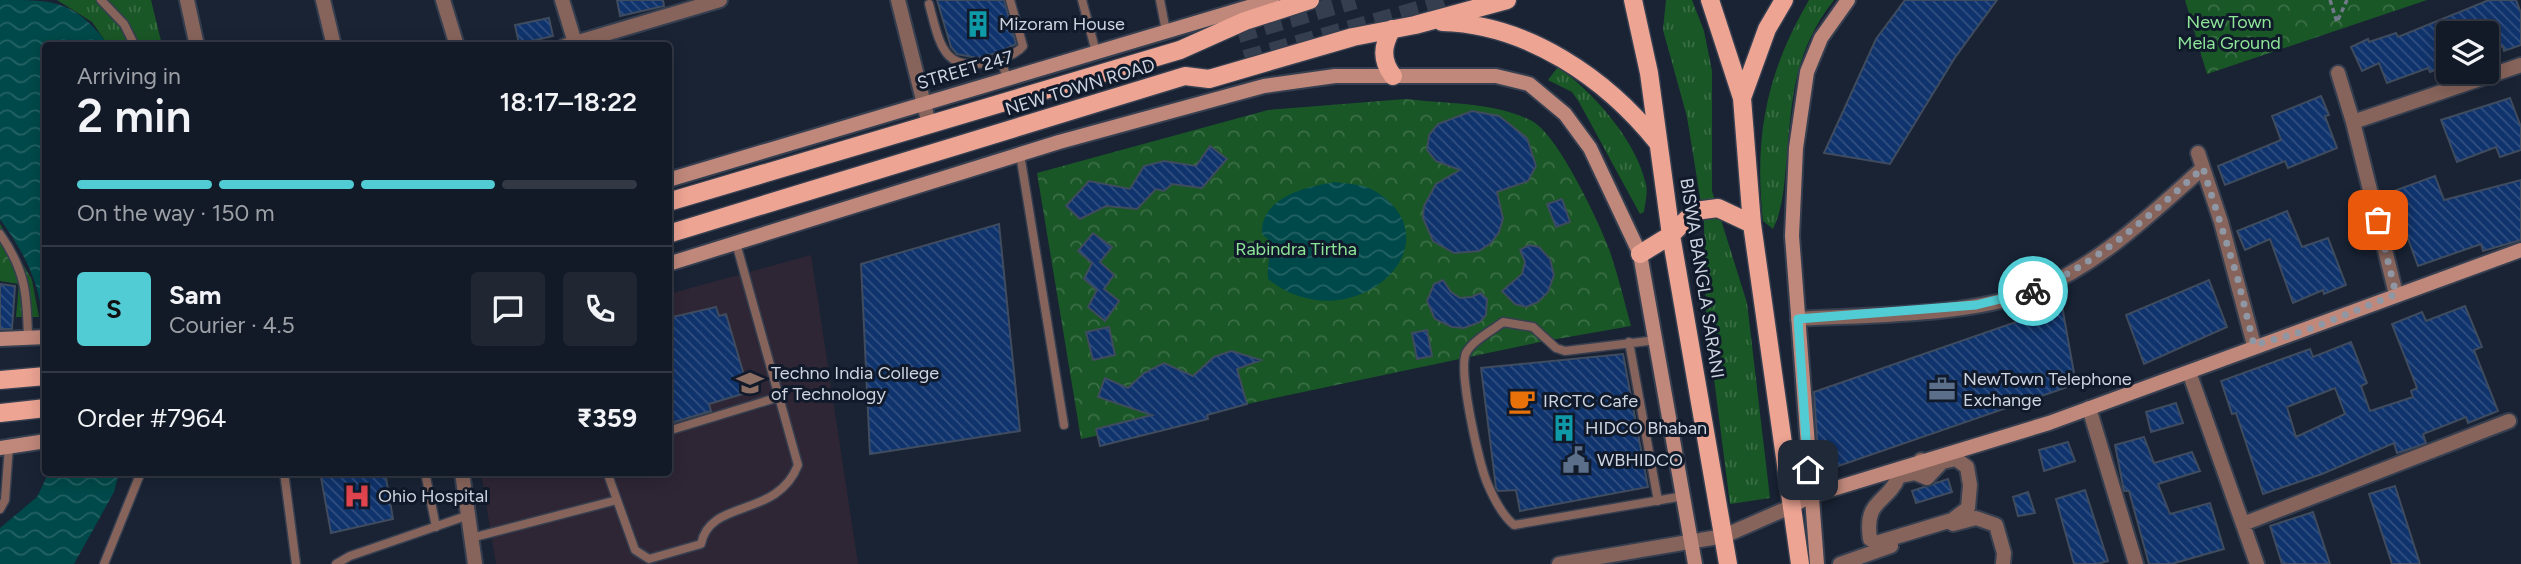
<!DOCTYPE html>
<meta charset="utf-8">
<style>
body{margin:0;font-family:Figtree,sans-serif;background:#202733;color:#f1f3f6;height:100vh;display:flex;flex-direction:column;font-size:26px;white-space:nowrap}
*{box-sizing:border-box;margin:0}
p{font-size:23px;color:#9da1a7}
.icon{flex:none;width:38px;height:38px;fill:none;stroke:currentColor;stroke-width:2;stroke-linecap:round;stroke-linejoin:round}
.map{position:relative;flex:1;overflow:hidden}
.drawer{position:absolute;left:42px;top:42px;width:630px;height:434px;display:flex;flex-direction:column;background:#131a27;border-radius:7px;box-shadow:0 4px 18px #0003,0 0 0 2px #323844}
.drawer>*{flex:none}
.buttons{position:absolute;left:2436px;top:21px;display:grid;gap:14px}
.buttons a{display:grid;place-items:center;width:63px;height:63px;border-radius:7px;background:#131a27;box-shadow:0 4px 18px #0003,0 0 0 2px #323844;font-size:35px}
.pin{position:absolute;display:grid;place-items:center;width:60px;height:60px;color:#fff;margin:-30px;border-radius:14px;box-shadow:0 4px 10px #0006}
.courier{position:absolute;display:grid;place-items:center;width:70px;height:70px;margin:-35px;border:5px solid #51ccd4;border-radius:50%;background:#fff;color:#222;box-shadow:0 2px 9px #0007}
.head em{font-style:normal;font-weight:600}
.head div{display:flex;flex-direction:column-reverse}
.head{display:flex;align-items:center;justify-content:space-between;height:119px;padding:0 35px}
h1{font-size:46px;font-weight:600;line-height:52px}
.bar{display:grid;grid-template-columns:repeat(4,1fr);gap:10px 7px;align-content:center;height:84px;padding:0 35px}
.bar i{height:9px;border-radius:5px;background:#323844}
.bar .current{background:#51ccd4}
.bar p{grid-column:span 4}
.line{display:flex;align-items:center;gap:18px;padding:0 35px;border-top:2px solid #323844}
.line div{flex:1}
.round{display:grid;place-items:center;flex:none;width:74px;height:74px;border-radius:7px;background:#202733}
.map>svg:first-child{display:block}
</style>
<div class="map">
<svg width="2521" height="564" viewBox="0 0 2521 564">
<defs>
<pattern id="grass-tufts" width="24" height="20" patternUnits="userSpaceOnUse" patternTransform="scale(1.75)"><rect width="24" height="20" fill="#1a5726"/><path d="M3 7l-1-3M5 7V3M7 7l1-3M15 17l-1-3M17 17v-4M19 17l1-3" fill="none" stroke="#3a6e45"/></pattern>
<pattern id="park-crowns" width="20" height="18" patternUnits="userSpaceOnUse" patternTransform="scale(1.75)"><rect width="20" height="18" fill="#1a5726"/><path d="M2 6a3 3 0 1 1 6 0M12 15a3 3 0 1 1 6 0" fill="none" stroke="#3a6e45"/></pattern>
<pattern id="water-waves" width="16" height="10" patternUnits="userSpaceOnUse" patternTransform="scale(1.75)"><rect width="16" height="10" fill="#00494a"/><path d="M0 5q4-4 8 0t8 0" fill="none" stroke="#246264"/></pattern>
<pattern id="building-back-hatch" width="6" height="6" patternUnits="userSpaceOnUse" patternTransform="scale(1.75)"><rect width="6" height="6" fill="#0f336c"/><path d="M-1 5l2 2M0 0l6 6M5-1l2 2" fill="none" stroke="#315081"/></pattern>
</defs>
<rect width="100%" height="100%" fill="#192334"/>
<path fill="#2f2635" d="M811 255 858 564H496L481 473 668 472 669 294Z"/>
<path fill="url(#grass-tufts)" d="M57 0H151L162 45H108L92 22Z
M1666 0H1692L1704 31 1712 71V191L1747 303 1770 498 1730 504 1706 316 1704 222 1687 117 1663 30Z
M1809 0H1834C1795 50 1792 95 1787 156 1784 182 1784 206 1773 229L1763 221C1754 136 1766 74 1809 0Z
M1558 67C1593 92 1637 141 1646 185 1648 193 1645 203 1644 212L1640 214 1579 102 1572 92 1548 80Z"/>
<path fill="url(#park-crowns)" d="M2185 0H2427L2207 74Z
M1406 99C1447 104 1495 102 1532 121 1558 135 1598 220 1609 249 1618 274 1624 301 1631 326L1540 342 1081 439 1037 173 1268 110Z
M0 224 32 280 39 317H16L19 284 0 281Z"/>
<path fill="url(#water-waves)" d="M0 0C56 0 73 0 109 45L46 46 45 317 42 318C40 281 21 248 0 219Z
M1336 182C1347 184 1363 184 1373 190 1463 242 1351 346 1268 279 1267 265 1271 255 1269 240L1262 234C1260 197 1308 186 1336 182Z
M49 472 119 473 114 492 74 564H0V528L37 497Z"/>
<path fill="url(#building-back-hatch)" stroke="#3f4b5e" stroke-width="2" fill-rule="evenodd" d="M617 0H663L664 6 620 16Z
M937 0H1004L1016 44 1000 52 977 58 957 54 951 47Z
M1905 0H1997L1954 59 1890 164 1824 153 1876 39Z
M2489 0H2516L2521 13V45L2504 51 2503 46 2487 53V33H2448V65L2430 72 2428 68 2387 83 2379 63 2362 71 2351 47 2368 39 2369 42 2396 33 2398 37Z
M549 18 553 36 519 44 515 25Z
M2321 96 2329 115 2325 116 2337 148 2288 168 2285 161 2225 185 2218 166 2281 140 2272 116Z
M2510 98 2521 127V150L2500 157 2496 147 2457 162 2441 120Z
M1472 111 1499 116 1527 138 1536 166 1528 181 1497 192 1503 219 1499 232 1491 243 1479 251 1454 253 1433 241 1423 218 1424 206 1436 184 1460 170 1436 161 1427 150 1429 135 1438 124Z
M1210 146 1227 159 1202 188 1172 184 1164 191 1156 189 1137 209 1106 206 1080 219 1066 206 1089 181 1130 189 1144 166 1164 161 1196 166Z
M2435 176 2444 200 2521 180V240L2483 251 2481 244 2418 266 2391 192Z
M1562 199 1570 222 1556 227 1547 204Z
M2287 211 2302 247 2328 238 2346 285 2324 294 2323 290 2293 303 2270 239 2245 250 2237 231Z
M999 224 1020 431 870 454 861 264Z
M1093 233 1112 247 1100 262 1114 275 1104 289 1119 301 1105 321 1088 307 1097 290 1084 279 1092 263 1078 251Z
M1529 245 1539 247 1550 259 1554 275 1548 292 1538 302 1526 307 1515 304 1502 291 1522 274 1525 262 1520 250Z
M1443 280 1451 292 1460 298 1471 297 1481 293 1487 299 1486 315 1480 322 1464 328 1452 327 1435 319 1427 301 1434 284Z
M2209 280 2227 327 2144 364 2126 315Z
M0 284 15 286 12 329H0Z
M2062 306 2076 384 1824 471 1817 439 1814 392Z
M2465 306 2482 347 2474 350 2498 411 2468 423 2466 417 2423 434 2426 443 2419 446 2397 453 2394 443 2322 474 2263 494 2236 413 2232 414 2221 381 2310 349 2313 357 2351 342 2367 383 2361 386 2370 411 2413 397 2411 391 2417 388 2392 324 2422 312 2426 321ZM2335 388 2345 414 2296 437 2287 407Z
M716 307 719 316 726 314 749 392 709 404 711 411 668 424V318Z
M1109 327 1115 355 1093 360 1086 332Z
M1427 330 1432 356 1417 359 1412 333Z
M1231 351 1261 360 1237 369 1247 404 1207 415 1208 419 1100 446 1096 429 1152 415 1098 397 1105 378 1128 388 1144 373 1164 363 1193 376 1214 357Z
M1623 354 1648 487 1520 511 1516 490 1498 491 1496 488 1481 368Z
M2176 403 2183 423 2151 432 2146 412Z
M2144 437 2154 463 2192 452 2200 471 2158 484 2170 514 2210 503 2224 549 2171 564H2149L2129 491H2124L2115 445Z
M2068 442 2075 461 2044 471 2039 450Z
M320 472H385L393 519 331 533Z
M1948 479 1952 492 1916 503 1912 491Z
M2395 486 2420 564H2392L2369 494Z
M2085 490 2108 561 2097 564H2074L2056 499Z
M2028 492 2035 513 2018 516 2013 497Z
M2313 512 2330 564H2282L2270 526Z"/>
<g fill="none" stroke-linecap="round" stroke-linejoin="round">
<path stroke="#343e4e" stroke-width="18" stroke-dasharray="18 9" stroke-linecap="butt" d="M1238 34 1355 0
M1245 59 1453 0"/>
<defs>
<path id="lane" d="M101 0 124 24 135 46
M1082 0 1096 52
M1160 0 1166 31
M929 4C940 45 943 75 994 61 1004 58 1017 54 1023 46L1010 0
M1001 59 1007 79
M1020 154 1064 425
M0 234C26 271 27 295 28 338
M1657 340 1565 351 1556 348 1533 327 1503 322C1492 331 1473 340 1466 353 1458 371 1479 465 1488 485 1494 499 1502 515 1514 525L1684 496
M1629 342 1658 501
M668 431 779 397
M284 472 296 564
M425 472 436 527
M607 472 635 550 649 559 701 544C710 498 777 519 798 465L736 243
M0 509 5 500 9 446
M471 538 617 500
M104 564 141 472
M336 564 350 556 469 515"/>
<path id="street" d="M187 0 197 46
M323 0 334 46
M443 0 457 46
M562 0 575 43
M898 0 929 124
M565 46 720 0
M2338 73 2353 122
M2198 153 2221 222 2254 345
M2396 294 2353 122 2521 65
M1798 319C1866 315 1974 316 2036 290 2100 264 2152 213 2203 168
M2189 372 2257 564
M2089 408 2136 564
M1921 460 1927 478 1942 462 1956 459 1967 467 1970 485 1968 508 1952 520 1876 543 1870 539C1864 498 1887 505 1899 476L1915 473 1927 478
M462 472 475 564
M1953 524 1976 518 1996 525 2004 553 2003 564
M2243 524 2509 421
M1559 564 1724 536 1790 507
M1840 564 1891 546"/>
<path id="secondary" d="M668 180 1272 0
M668 264 1059 142 1264 86 1335 76H1496L1529 84 1565 114 1590 148 1640 254 1695 564
M0 339 46 337
M0 448 46 441
M1790 507 1810 496 2049 423 2521 250
M1817 564 1792 236 1796 148 1807 72 1821 38 1848 0"/>
<path id="primary" d="M1633 0 1649 73 1671 235 1728 564
M1710 0 1742 98 1752 224 1800 564
M1442 22C1527 24 1606 78 1658 143
M1392 29C1382 46 1381 60 1393 76
M1742 98 1767 29 1784 0
M668 202 1180 50 1245 21 1310 0
M668 234 1185 76 1209 79 1353 37 1415 25 1507 0
M1640 254 1671 235 1695 211 1718 208 1752 224
M0 380 46 376
M0 413 46 408"/>
</defs>
<use href="#lane" stroke="#363f50" stroke-width="11"/>
<use href="#street" stroke="#363f50" stroke-width="18"/>
<use href="#secondary" stroke="#363f50" stroke-width="18"/>
<use href="#primary" stroke="#363f50" stroke-width="21"/>
<path stroke="#717a88" stroke-width="3.5" stroke-dasharray="5 3.5" stroke-linecap="butt" d="M2330 0 2337 22 2347 0"/>
<use href="#lane" stroke="#87645b" stroke-width="8"/>
<use href="#street" stroke="#87645b" stroke-width="14"/>
<use href="#secondary" stroke="#c0887b" stroke-width="14"/>
<use href="#primary" stroke="#eda493" stroke-width="18"/>
</g>
<g fill="none" stroke-linecap="round" stroke-linejoin="round">
<path stroke="#8f97a4" stroke-width="7" stroke-dasharray="0 12.6" d="M2033 291C2098 263 2150 215 2203 168L2237 276 2254 345 2305 331 2396 294 2378 220"/>
<path stroke="#51ccd4" stroke-width="9" d="M1808 470 1798 319 1976 305 2033 291"/>
</g>
<defs>
<symbol id="building-bare" viewBox="-9 -9 18 18"><path d="M-4-6H4V6H1V3H-1V6H-4ZM-2.5-4.3h1.7v1.8h-1.7ZM.8-4.3h1.7v1.8H.8ZM-2.5-1h1.7V.8h-1.7ZM.8-1h1.7V.8H.8Z" fill="#0f9aa8" stroke="#101a2a" stroke-width="2.5" paint-order="stroke"/></symbol>
<symbol id="university-bare" viewBox="-9 -9 18 18"><path d="M0-5L7-2L0 1L-7-2ZM-4 1L0 2.5L4 1V4Q0 6-4 4Z" fill="#8d6e63" stroke="#101a2a" stroke-width="2.5" paint-order="stroke"/></symbol>
<symbol id="office-bare" viewBox="-9 -9 18 18"><path d="M-6-3h4V-5.5h4V-3h4V5H-6ZM-1-4.5V-3h2v-1.5ZM-6 0V1H6V0Z" fill="#5c6f8a" stroke="#101a2a" stroke-width="2.5" paint-order="stroke"/></symbol>
<symbol id="cafe-bare" viewBox="-9 -9 18 18"><path d="M-5.5-4.5H6V0H3Q3 3.5 0 3.5H-2.5Q-5.5 3.5-5.5 0ZM3-3.2v2h1.7v-2ZM-6 4.5H4V6H-6Z" fill="#e8710a" stroke="#101a2a" stroke-width="2.5" paint-order="stroke"/></symbol>
<symbol id="civic-bare" viewBox="-9 -9 18 18"><path d="M-.6-6.5H3V-4.5H.6V-3L4-1V1h2V6H-6V1h2V-1L-.6-3ZM-1.2 2.5V6h2.4V2.5Z" fill="#5c6f8a" stroke="#101a2a" stroke-width="2.5" paint-order="stroke"/></symbol>
<symbol id="hospital-bare" viewBox="-9 -9 18 18"><path d="M-5-5h3v3.5h4V-5h3V5h-3V1.5h-4V5h-3Z" fill="#e0444e" stroke="#101a2a" stroke-width="2.5" paint-order="stroke"/></symbol>
</defs>
<g fill-rule="evenodd">
<use href="#building-bare" x="959" y="5" width="38" height="38"/>
<use href="#university-bare" x="731" y="364" width="38" height="38"/>
<use href="#office-bare" x="1923" y="370" width="38" height="38"/>
<use href="#cafe-bare" x="1503" y="382" width="38" height="38"/>
<use href="#building-bare" x="1545" y="409" width="38" height="38"/>
<use href="#civic-bare" x="1557" y="441" width="38" height="38"/>
<use href="#hospital-bare" x="338" y="477" width="38" height="38"/>
</g>
<g text-anchor="middle" dominant-baseline="central" stroke-width="6" stroke-linejoin="round" paint-order="stroke">
<g font-size="18" fill="#8ee598" stroke="#101a2a">
<text x="2229" y="22">New Town<tspan x="2229" dy="21">Mela Ground</tspan></text>
<text x="1296" y="249">Rabindra Tirtha</text>
</g>
<g font-size="18" fill="#ced5e1" stroke="#101a2a" text-anchor="start">
<text x="999" y="24">Mizoram House</text>
<text x="771" y="373">Techno India College<tspan x="771" dy="21">of Technology</tspan></text>
<text x="1963" y="379">NewTown Telephone<tspan x="1963" dy="21">Exchange</tspan></text>
<text x="1543" y="401">IRCTC Cafe</text>
<text x="1585" y="428">HIDCO Bhaban</text>
<text x="1597" y="460">WBHIDCO</text>
<text x="378" y="496">Ohio Hospital</text>
</g>
<g font-size="18" fill="#ced5e1" stroke="#101a2a">
<text transform="translate(965 70) rotate(-16)">STREET 247</text>
<text transform="translate(1080 87) rotate(-17)">NEW TOWN ROAD</text>
<text transform="translate(1702 278) rotate(81)">BISWA BANGLA SARANI</text>
</g>
</g>
</svg>
<div class="buttons">
<a><svg class="icon" aria-label="layers" viewBox="0 0 24 24"><path d="M12 4l9 5-9 5-9-5zM3 14l9 5 9-5"/></svg></a>
</div>
<div class="pin" style="left:2378px;top:220px;background:#ea580c"><svg class="icon" aria-label="bag" viewBox="0 0 24 24"><path d="M5 8h14l-1 12H6zM9 8a3 3 0 0 1 6 0"/></svg></div>
<div class="pin" style="left:1808px;top:470px;background:#1f2937"><svg class="icon" aria-label="home" viewBox="0 0 24 24"><path d="M3 11l9-7 9 7M6 9v11h12V9"/></svg></div>
<div class="courier" style="left:2033px;top:291px"><svg class="icon" aria-label="bike" viewBox="0 0 24 24"><circle cx="6" cy="16" r="4"/><circle cx="18" cy="16" r="4"/><path d="M6 16l4-8h5l3 8M10 8l3 8H6M13 5h3"/></svg></div>
<section class="drawer">
<div class="head"><div><h1>2 min</h1><p>Arriving in</p></div><em>18:17–18:22</em></div>
<div class="bar"><i class="current"></i><i class="current"></i><i class="current"></i><i></i><p>On the way · 150 m</p></div>
<div class="line" style="height:126px"><b class="round" style="background:#51ccd4;color:#111">S</b><div><b>Sam</b><p>Courier · 4.5</p></div><a class="round"><svg class="icon" aria-label="chat" viewBox="0 0 24 24"><path d="M4 5h16v11H9l-5 4z"/></svg></a><a class="round"><svg class="icon" aria-label="phone" viewBox="0 0 24 24"><path d="M5 4h4l2 5-3 2q2 4 5 5l2-3 5 2v4C11 20 4 13 5 4z"/></svg></a></div>
<div class="line" style="height:91px"><div>Order #7964</div><b>₹359</b></div>
</section>
</div>
